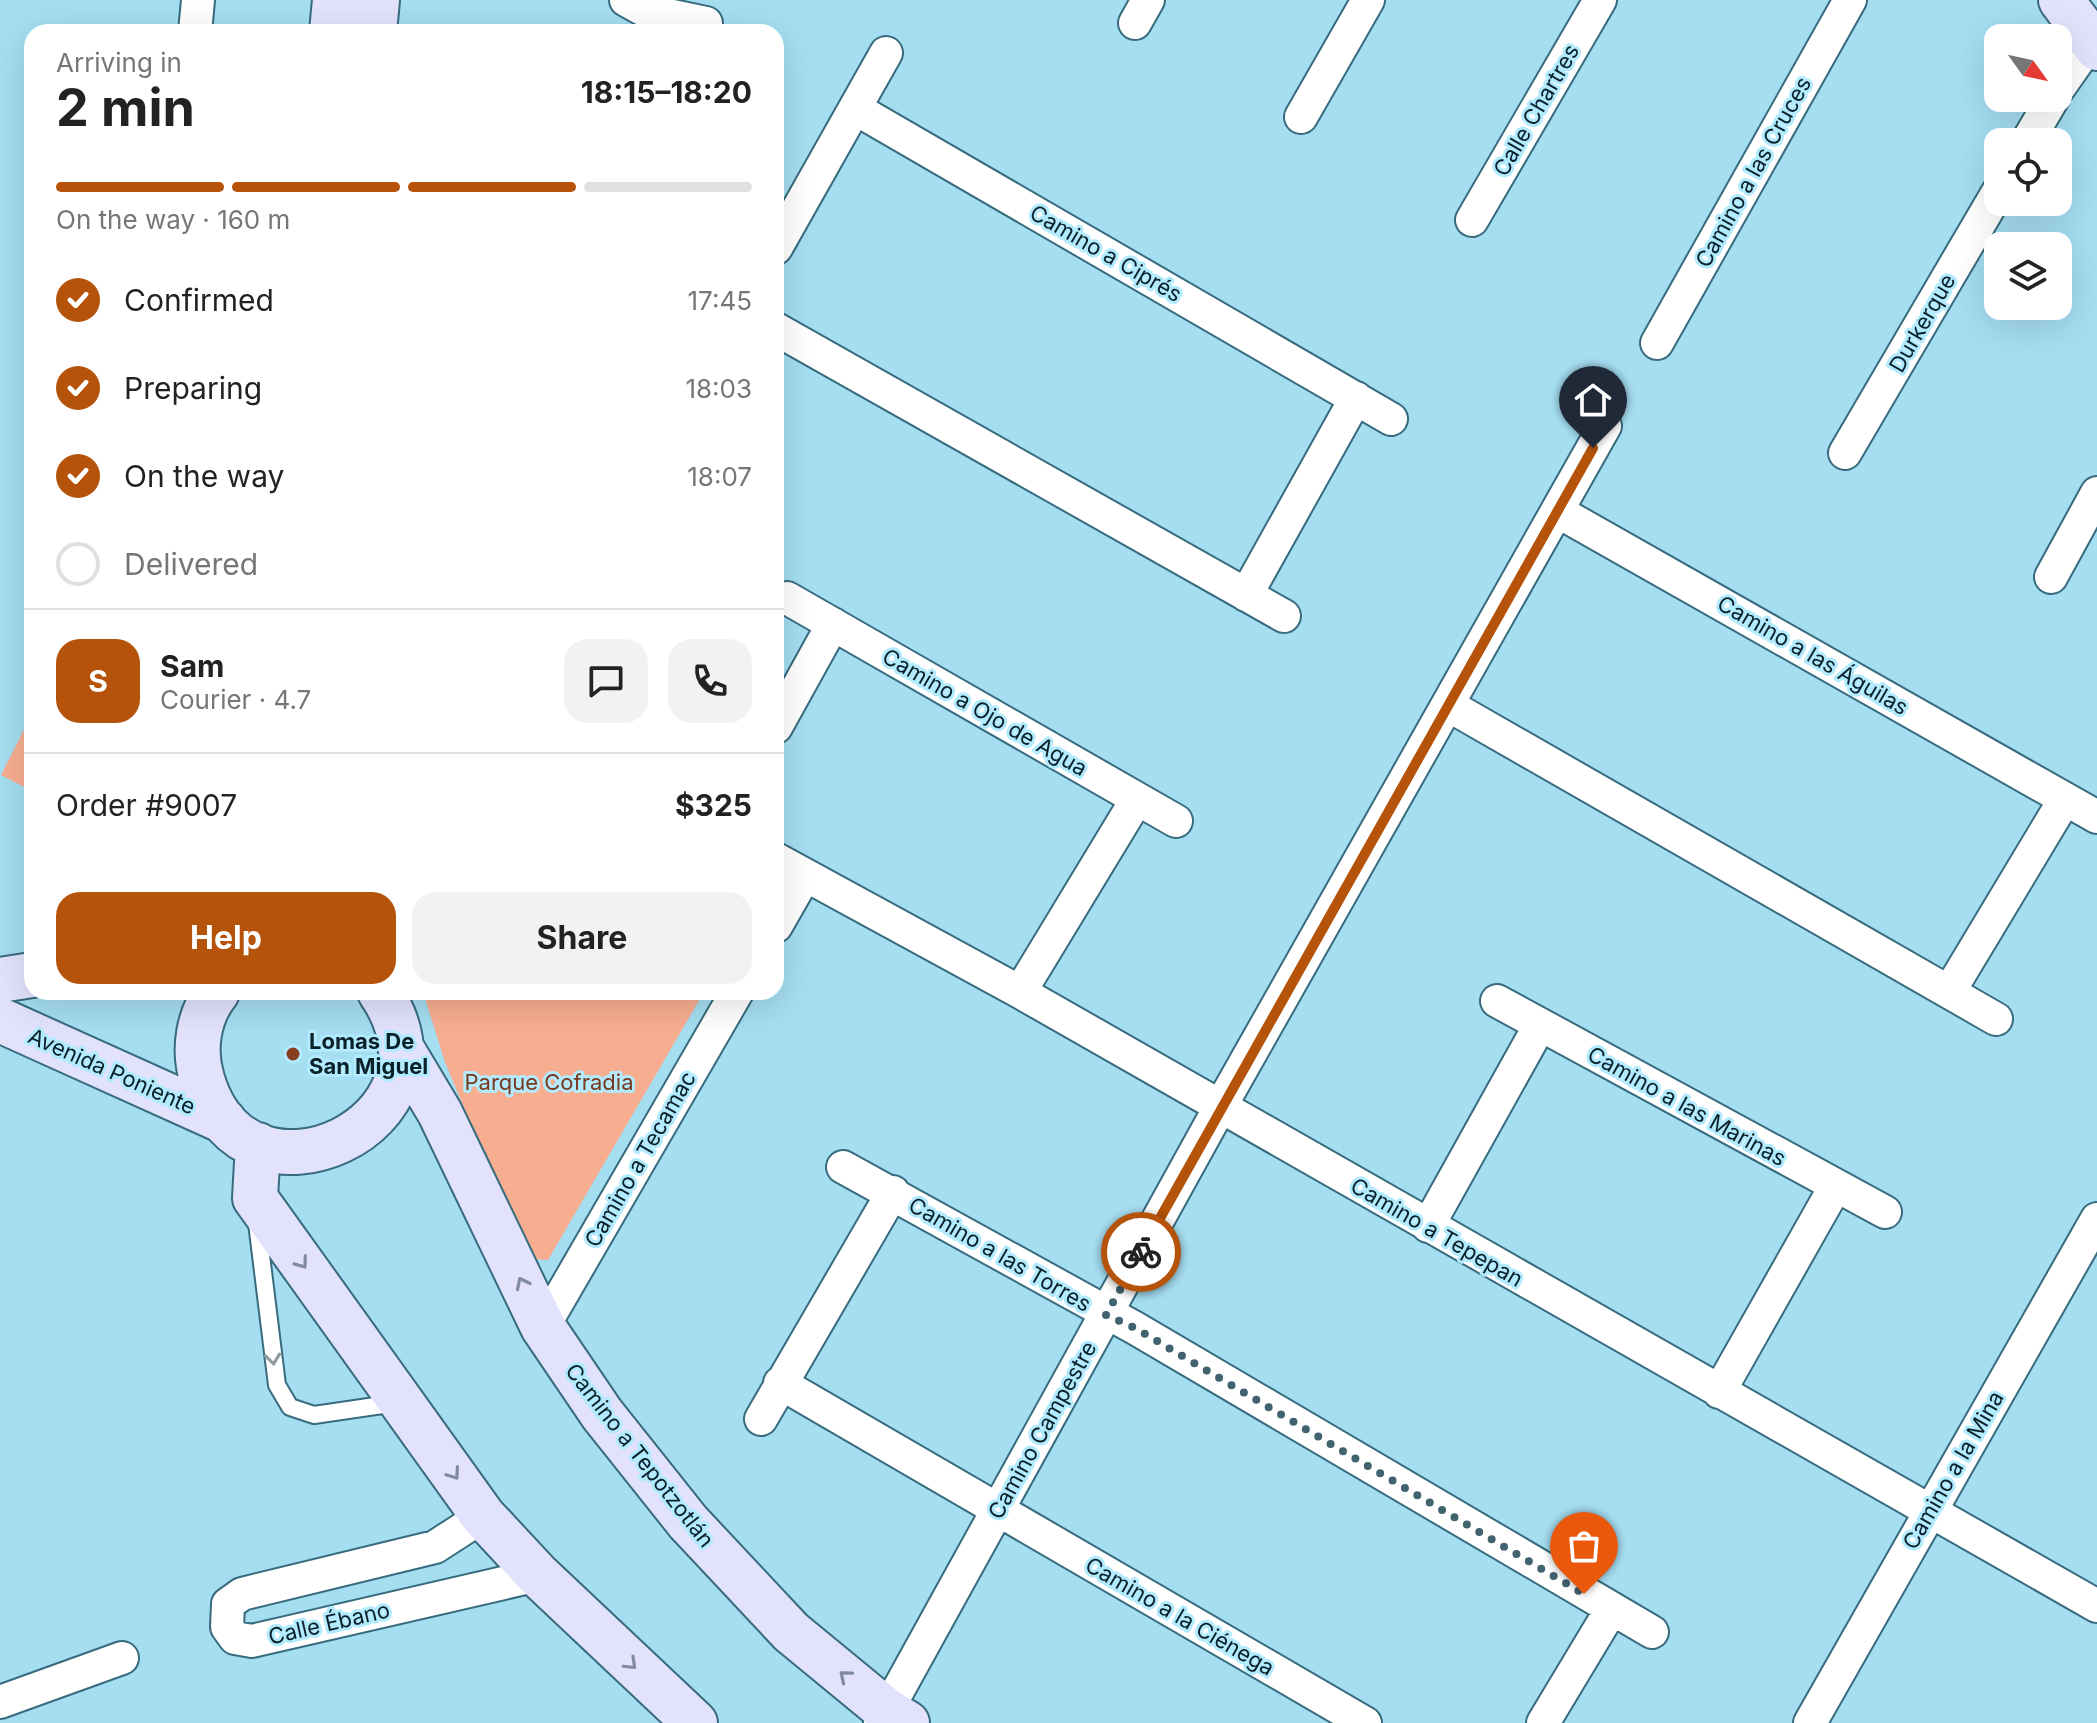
<!DOCTYPE html>
<meta charset="utf-8">
<style>
:root{--surface:#fff;--page:#f2f2f2;--text:#222;--muted:#767676;--line:#e0e0e0;--accent:#b45309}
body{margin:0;font-family:Inter,sans-serif;background:var(--page);color:var(--text);height:100vh;display:flex;flex-direction:column;font-size:30px;white-space:nowrap}
*{box-sizing:border-box;margin:0}
p{font-size:26px;color:var(--muted)}
.icon{flex:none;width:44px;height:44px;fill:none;stroke:currentColor;stroke-width:2;stroke-linecap:round;stroke-linejoin:round}
.map{position:relative;flex:1;overflow:hidden}
.side{position:absolute;left:24px;top:24px;width:760px;height:976px;display:flex;flex-direction:column;background:var(--surface);border-radius:24px;box-shadow:0 8px 32px #0002}
.side>*{flex:none}
.needle{width:52px;rotate:123deg}
.fabs{position:absolute;left:1984px;top:24px;display:grid;gap:16px}
.fabs a{display:grid;place-items:center;width:88px;height:88px;border-radius:16px;background:var(--surface);box-shadow:0 8px 32px #0002;font-size:40px}
.pin{position:absolute;display:grid;place-items:center;width:68px;height:68px;color:#fff;margin:-82px -34px;border-radius:50% 50% 50% 0;rotate:-45deg;box-shadow:0 0 8px #0007}
.pin .icon{rotate:45deg}
.courier{position:absolute;display:grid;place-items:center;width:80px;height:80px;margin:-40px;border:6px solid #b45309;border-radius:50%;background:#fff;color:#222;box-shadow:0 2px 10px #0007}
.summary em{font-style:normal;font-weight:700}
.summary div{display:flex;flex-direction:column-reverse}
.summary{display:flex;align-items:center;justify-content:space-between;height:136px;padding:0 32px}
h1{font-size:52px;font-weight:700;line-height:60px}
.bar{display:grid;grid-template-columns:repeat(4,1fr);gap:12px 8px;align-content:center;height:96px;padding:0 32px}
.bar i{height:10px;border-radius:6px;background:var(--line)}
.bar .on{background:var(--accent)}
.bar p{grid-column:span 4}
.line{display:flex;align-items:center;gap:20px;padding:0 32px;border-top:2px solid var(--line)}
.line div{flex:1}
.round{display:grid;place-items:center;flex:none;width:84px;height:84px;border-radius:24px;background:var(--page)}
ol{padding:0 32px;list-style:none}
li{display:flex;align-items:center;gap:24px;height:88px}
li p{margin-inline-start:auto}
li .icon{padding:8px;border-radius:50%;background:var(--accent);color:#fff;stroke-width:4}
li:last-child{color:var(--muted)}
li i{width:44px;height:44px;border:4px solid var(--line);border-radius:50%}
.primary-button{display:flex;gap:16px;margin-top:auto;padding:16px 32px}
.primary-button a{flex:1;height:92px;border-radius:24px;background:var(--accent);color:#fff;font-size:32px;font-weight:700;line-height:92px;text-align:center}
.primary-button a+a{background:var(--page);color:var(--text)}
.map>svg:first-child{display:block}
.green{fill:#f7ad90}
.lines{fill:none;stroke-linecap:round;stroke-linejoin:round}
.lane-casing{stroke:#376b7d;stroke-width:20}
.street-casing{stroke:#376b7d;stroke-width:36}
.secondary-casing{stroke:#376b7d;stroke-width:48}
.lane{stroke:#fff;stroke-width:16}
.street{stroke:#fff;stroke-width:32}
.secondary{stroke:#e2e2fd;stroke-width:44}
.oneway{stroke:#818b9e}
.oneway2{stroke:#919b9f}
.done{stroke:#41636f;stroke-width:8;stroke-dasharray:0 14.4}
.route{stroke:#b45309;stroke-width:10}
.poi-dot{fill:#873f20;stroke:#b2eafe;stroke-width:3}
.labels{text-anchor:middle;stroke-width:6;stroke-linejoin:round;paint-order:stroke}
.street-label{font-size:22px;fill:#0b2129;stroke:#b2eafe}
.poi-label{font-size:22px;font-weight:bold;fill:#0b2129;stroke:#b2eafe;text-anchor:start}
.park-label{font-size:22px;fill:#79391e;stroke:#b2eafe}
</style>
<div class="map">
<svg width="2097" height="1723" viewBox="0 0 2097 1723">
<rect width="100%" height="100%" fill="#a5ddf1"/>
<!-- green -->
<path class="green" d="M32,714V791L1,775Z
M423,992H704L548,1260L534,1259L517,1236L445,1062Z"/>
<g class="lines">
<defs>
<path id="lane" d="M257,1223L277,1385L290,1407L314,1415L396,1403"/>
<path id="street" d="M626,0L644,10L706,23
M1135,23L1148,0
M195,32L198,0
M2058,89L2091,42
M856,109L1391,419
M1301,117L1368,0
M2027,142L2053,98
M1472,220L1600,0
M776,248L886,53
M776,329L1284,616
M1657,343L1850,0
M1845,453L1998,192
M1559,512L2097,817
M2051,577L2097,493
M1246,595L1356,398
M787,598L1176,821
M1448,705L1996,1019
M776,727L833,624
M776,859L1020,992L2097,1606
M776,926L804,877
M1020,992L1137,799
M1949,992L2065,799
M1497,1001L1885,1212
M843,1167L1135,1328L1652,1632
M1428,1226L1540,1025
M543,1327L737,992
M780,1383L1365,1723
M1719,1392L1835,1187
M761,1419L893,1192
M483,1516L435,1547L242,1594L228,1604L227,1627L235,1638L252,1641L538,1575
M0,1702L122,1658
M880,1723L1219,1109L1605,426
M1543,1723L1611,1610
M1810,1723L2097,1219"/>
<path id="secondary" d="M2061,0L2097,48
M332,32L335,0
M374,32L377,0
M0,980L32,975
M217,992C198,1016 193,1050 202,1079C245,1229 470,1122 380,992
M0,1020L224,1121
M400,1046L440,1113L543,1327L602,1414L688,1522L791,1632L887,1711L907,1723
M258,1145L255,1198L483,1516L538,1575L695,1723"/>
</defs>
<!-- lane casing -->
<use href="#lane" class="lane-casing"/>
<!-- street casing -->
<use href="#street" class="street-casing"/>
<!-- secondary casing -->
<use href="#secondary" class="secondary-casing"/>
<!-- lane -->
<use href="#lane" class="lane"/>
<!-- street -->
<use href="#street" class="street"/>
<!-- secondary -->
<use href="#secondary" class="secondary"/>
</g>
<!-- one-way arrows -->
<defs><path id="oneway-chevron" d="M-2-3.5L2.5 0L-2 3.5" fill="none" stroke-width="1.6" stroke-linecap="round" stroke-linejoin="round" transform="scale(2)"/></defs>
<g class="oneway">
<use href="#oneway-chevron" transform="translate(302 1263) rotate(54)"/>
<use href="#oneway-chevron" transform="translate(522 1283) rotate(-116)"/>
<use href="#oneway-chevron" transform="translate(454 1474) rotate(55)"/>
<use href="#oneway-chevron" transform="translate(631 1664) rotate(44)"/>
<use href="#oneway-chevron" transform="translate(845 1676) rotate(-140)"/>
</g>
<use class="oneway2" href="#oneway-chevron" transform="translate(273 1359) rotate(83)"/>
<g class="lines">
<!-- done -->
<path class="done" d="M1141,1252L1106,1315L1135,1328L1584,1594"/>
<!-- route -->
<path class="route" d="M1141,1252L1593,448"/>
</g>
<!-- markers -->
<circle class="poi-dot" cx="293" cy="1054" r="8"/>
<g class="labels">
<!-- street labels -->
<g class="street-label">
<text transform="translate(1536 110) rotate(-60)" y="8">Calle Chartres</text>
<text transform="translate(1753 172) rotate(-61)" y="8">Camino a las Cruces</text>
<text transform="translate(1106 253) rotate(30)" y="8">Camino a Ciprés</text>
<text transform="translate(1922 323) rotate(-60)" y="8">Durkerque</text>
<text transform="translate(1813 655) rotate(30)" y="8">Camino a las Águilas</text>
<text transform="translate(985 712) rotate(30)" y="8">Camino a Ojo de Agua</text>
<text transform="translate(112 1071) rotate(24)" y="8">Avenida Poniente</text>
<text transform="translate(1687 1106) rotate(29)" y="8">Camino a las Marinas</text>
<text transform="translate(640 1159) rotate(-60)" y="8">Camino a Tecamac</text>
<text transform="translate(1437 1232) rotate(30)" y="8">Camino a Tepepan</text>
<text transform="translate(1000 1254) rotate(30)" y="8">Camino a las Torres</text>
<text transform="translate(1042 1430) rotate(-61)" y="8">Camino Campestre</text>
<text transform="translate(640 1455) rotate(52)" y="8">Camino a Tepotzotlán</text>
<text transform="translate(1953 1470) rotate(-60)" y="8">Camino a la Mina</text>
<text transform="translate(1180 1616) rotate(30)" y="8">Camino a la Ciénega</text>
<text transform="translate(329 1623) rotate(-13)" y="8">Calle Ébano</text>
</g>
<!-- poi labels -->
<g class="poi-label">
<text x="309" y="1049">Lomas De<tspan x="309" dy="25">San Miguel</tspan></text>
</g>
<!-- park labels -->
<g class="park-label">
<text x="549" y="1090">Parque Cofradia</text>
</g>
</g>
</svg>
<div class="fabs">
<a><svg class="needle" viewBox="-14 -14 28 28"><path d="M0-13l5 13h-10z" fill="#e53935"/><path d="M0 13l5-13h-10z" fill="#767676"/></svg></a>
<a><svg class="icon" aria-label="locate" viewBox="0 0 24 24"><circle cx="12" cy="12" r="6"/><path d="M12 2v4M12 18v4M2 12h4M18 12h4"/></svg></a>
<a><svg class="icon" aria-label="layers" viewBox="0 0 24 24"><path d="M12 4l9 5-9 5-9-5zM3 14l9 5 9-5"/></svg></a>
</div>
<div class="pin" style="left:1584px;top:1594px;background:#ea580c"><svg class="icon" aria-label="bag" viewBox="0 0 24 24"><path d="M5 8h14l-1 12H6zM9 8a3 3 0 0 1 6 0"/></svg></div>
<div class="pin" style="left:1593px;top:448px;background:#1f2937"><svg class="icon" aria-label="home" viewBox="0 0 24 24"><path d="M3 11l9-7 9 7M6 9v11h12V9"/></svg></div>
<div class="courier" style="left:1141px;top:1252px"><svg class="icon" aria-label="bike" viewBox="0 0 24 24"><circle cx="6" cy="16" r="4"/><circle cx="18" cy="16" r="4"/><path d="M6 16l4-8h5l3 8M10 8l3 8H6M13 5h3"/></svg></div>
<section class="side">
<div class="summary"><div><h1>2 min</h1><p>Arriving in</p></div><em>18:15–18:20</em></div>
<div class="bar"><i class="on"></i><i class="on"></i><i class="on"></i><i></i><p>On the way · 160 m</p></div>
<ol>
<li><svg class="icon" aria-label="check" viewBox="0 0 24 24"><path d="M5 12l5 5 9-10"/></svg>Confirmed<p>17:45</p></li>
<li><svg class="icon" aria-label="check" viewBox="0 0 24 24"><path d="M5 12l5 5 9-10"/></svg>Preparing<p>18:03</p></li>
<li><svg class="icon" aria-label="check" viewBox="0 0 24 24"><path d="M5 12l5 5 9-10"/></svg>On the way<p>18:07</p></li>
<li><i></i>Delivered</li>
</ol>
<div class="line" style="height:144px"><b class="round" style="background:var(--accent);color:#fff">S</b><div><b>Sam</b><p>Courier · 4.7</p></div><a class="round"><svg class="icon" aria-label="chat" viewBox="0 0 24 24"><path d="M4 5h16v11H9l-5 4z"/></svg></a><a class="round"><svg class="icon" aria-label="phone" viewBox="0 0 24 24"><path d="M5 4h4l2 5-3 2q2 4 5 5l2-3 5 2v4C11 20 4 13 5 4z"/></svg></a></div>
<div class="line" style="height:104px"><div>Order #9007</div><b>$325</b></div>
<div class="primary-button"><a>Help</a><a>Share</a></div>
</section>
</div>
